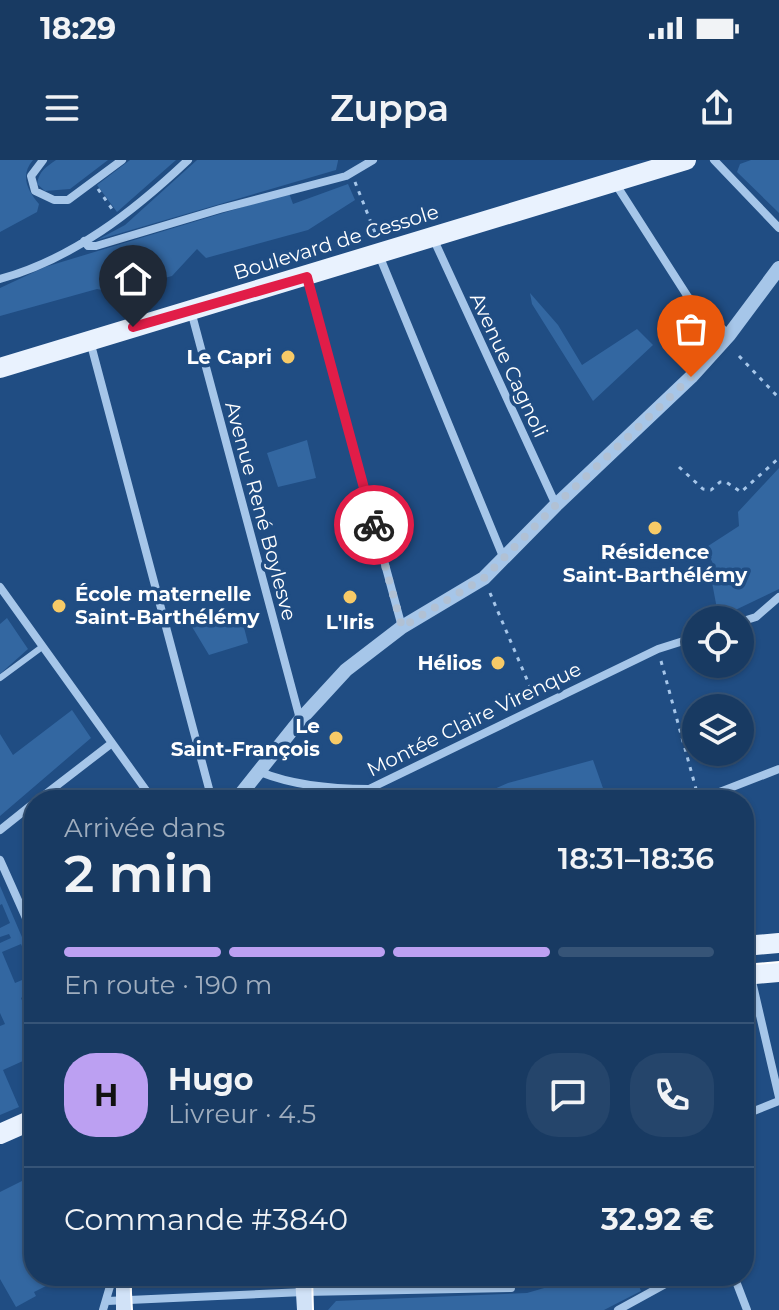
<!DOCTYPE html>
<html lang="fr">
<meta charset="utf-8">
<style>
:root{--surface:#183a62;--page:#25456b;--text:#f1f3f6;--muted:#9fadbe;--line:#365477;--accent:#bca0f2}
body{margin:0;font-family:Montserrat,sans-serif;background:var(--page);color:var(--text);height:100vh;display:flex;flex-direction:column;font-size:30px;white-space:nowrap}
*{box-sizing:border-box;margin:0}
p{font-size:26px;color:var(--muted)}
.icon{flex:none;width:44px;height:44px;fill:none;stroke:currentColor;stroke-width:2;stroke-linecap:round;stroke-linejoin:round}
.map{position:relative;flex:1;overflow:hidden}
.side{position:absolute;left:24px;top:630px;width:730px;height:496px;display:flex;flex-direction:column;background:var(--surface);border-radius:32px;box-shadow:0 2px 6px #0004,0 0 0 2px var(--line)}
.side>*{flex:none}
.fabs{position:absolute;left:682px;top:446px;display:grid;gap:16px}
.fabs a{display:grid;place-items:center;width:72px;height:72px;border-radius:50%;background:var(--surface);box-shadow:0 2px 6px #0004,0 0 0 2px var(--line);font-size:40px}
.pin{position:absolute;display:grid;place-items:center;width:68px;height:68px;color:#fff;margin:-82px -34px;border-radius:50% 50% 50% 0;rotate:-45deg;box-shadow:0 0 8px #0007}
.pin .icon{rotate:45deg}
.courier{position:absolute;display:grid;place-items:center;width:80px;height:80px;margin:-40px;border:6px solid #e11d48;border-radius:50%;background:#fff;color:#222;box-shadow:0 2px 10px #0007}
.head em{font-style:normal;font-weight:600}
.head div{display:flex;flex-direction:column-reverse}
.head{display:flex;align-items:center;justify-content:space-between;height:136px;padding:0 40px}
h1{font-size:52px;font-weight:600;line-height:60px}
.bar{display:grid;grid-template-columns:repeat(4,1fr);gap:12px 8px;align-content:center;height:96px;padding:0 40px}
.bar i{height:10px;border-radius:6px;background:var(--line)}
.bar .active{background:var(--accent)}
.bar p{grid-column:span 4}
.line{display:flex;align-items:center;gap:20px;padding:0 40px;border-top:2px solid var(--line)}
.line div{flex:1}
.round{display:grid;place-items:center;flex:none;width:84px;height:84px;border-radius:32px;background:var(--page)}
.status{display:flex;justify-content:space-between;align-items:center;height:56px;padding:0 40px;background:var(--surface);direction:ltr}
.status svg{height:22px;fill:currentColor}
header{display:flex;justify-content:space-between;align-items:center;height:104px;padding:0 40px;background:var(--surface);font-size:36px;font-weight:600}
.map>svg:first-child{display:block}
.green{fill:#3367a1;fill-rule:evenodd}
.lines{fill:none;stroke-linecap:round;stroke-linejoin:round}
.path{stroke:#a6c6e9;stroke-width:3;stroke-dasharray:4 6;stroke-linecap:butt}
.service{stroke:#a6c6e9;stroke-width:6}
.minor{stroke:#a6c6e9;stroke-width:8}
.tertiary{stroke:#a6c6e9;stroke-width:14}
.secondary{stroke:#d1e2f7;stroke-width:16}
.primary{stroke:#e9f2fe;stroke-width:20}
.tram{stroke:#fff;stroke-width:2}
.done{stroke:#b1c1d4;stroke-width:8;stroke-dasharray:0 14.4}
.route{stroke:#e11d48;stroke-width:10}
.poi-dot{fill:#f7ca67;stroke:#204d83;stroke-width:3}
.labels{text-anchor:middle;stroke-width:7;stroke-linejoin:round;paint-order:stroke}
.street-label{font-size:20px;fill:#fff;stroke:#204d83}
.poi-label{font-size:20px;font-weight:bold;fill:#fff;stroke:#204d83;text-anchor:end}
</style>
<div class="status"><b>18:29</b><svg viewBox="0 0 49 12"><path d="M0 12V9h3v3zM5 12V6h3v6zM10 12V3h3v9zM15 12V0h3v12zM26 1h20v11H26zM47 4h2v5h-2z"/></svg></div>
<header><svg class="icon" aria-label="menu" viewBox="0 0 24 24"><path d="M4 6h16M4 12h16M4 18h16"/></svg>Zuppa<svg class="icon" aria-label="share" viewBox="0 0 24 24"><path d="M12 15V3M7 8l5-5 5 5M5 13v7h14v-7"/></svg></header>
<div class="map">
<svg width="779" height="1150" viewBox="0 0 779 1150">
<rect width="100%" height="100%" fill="#204d83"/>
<!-- green -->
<path class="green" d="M0,0H33C20,15 27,30 39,44L37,52L0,72Z
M56,0H108L70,29L45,31L37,24C39,11 46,7 56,0Z
M130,0H176L117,52L97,25Z
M197,0H338V1L336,10L97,80L125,65Z
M751,0H779V53L737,12L740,4Z
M348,24L355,40L308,70L206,98L197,89L172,116L112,132L97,129L0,156V128L45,107L289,33L293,44Z
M530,133L558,165L582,205L637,169L653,185L593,241L532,144Z
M307,280L316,318L278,327L267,293Z
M779,308V429L727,454L723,448L717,449L711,417L718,413L705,388L739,366L738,352Z
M240,452L248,483L209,495L191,465Z
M7,458L28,489L0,514V464Z
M72,550L91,578L0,656V574L13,595Z
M593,600L604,631L588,633L572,640H469L508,623Z
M0,726L34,805V829L21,838L28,854L34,851V896L3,910L19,947L0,955V866L5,864L0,853V783L11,778L9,774L0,777V768L10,763L2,744L0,745ZM21,784L34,815L15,823L2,792Z
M34,1015V1116H56L54,1122L34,1132L36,1136L16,1147L0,1119V1032Z
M567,1116H635L641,1131L604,1150H328L336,1141L527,1133L568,1121Z"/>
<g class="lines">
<!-- path -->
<path class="path" d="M355,22L376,75
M98,29L112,49
M739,196L779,238
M679,307L703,329L711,330L720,322H726L741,332L779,298
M490,433L534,536
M661,501L696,629"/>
<!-- service -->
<path class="service" d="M0,518L42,487
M48,632L53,640"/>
<!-- minor -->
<path class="minor" d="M43,0L31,16L35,31L54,40H68L122,0
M714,0L779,68
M615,23L688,137L729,175
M433,78L556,345
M84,81L88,86H96L220,49L346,16L373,0
M379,95L504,399
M307,117L402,467
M0,119C73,99 134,51 188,0
M191,151L300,559
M90,181L212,640
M0,427L153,640
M740,462L756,457L779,437
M260,612C295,626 332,629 369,629L658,489L696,477
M38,640L112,583
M699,640L779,609
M0,670L34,643
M0,700L34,776
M751,817L779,937
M744,955L779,941
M734,1116L747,1150
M107,1141L304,1132L511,1128L508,1116
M103,1150L113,1116
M618,1150L680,1116"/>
<!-- tertiary -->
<path class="tertiary" d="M236,640L300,560L346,510L402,467L484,418L556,345L691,217L729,175L779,108"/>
<!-- secondary -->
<path class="secondary" d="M124,1116V1150
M303,1116L305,1150"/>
<!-- primary -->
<path class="primary" d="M0,208L686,0
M744,786L779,783
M744,815L779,812
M0,974L34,959"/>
<!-- tram -->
<path class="tram" d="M744,805L779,802
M130,1116L132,1150
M312,1116L313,1150"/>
</g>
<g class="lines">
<!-- done -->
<path class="done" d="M374,365L402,467L484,418L556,345L691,217"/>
<!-- route -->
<path class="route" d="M133,167L307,117L374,365"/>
</g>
<!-- markers -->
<g class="poi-dot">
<circle cx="288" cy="197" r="8"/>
<circle cx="655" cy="368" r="8"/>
<circle cx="350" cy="437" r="8"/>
<circle cx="59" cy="446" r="8"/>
<circle cx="498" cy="503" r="8"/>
<circle cx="336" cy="578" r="8"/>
</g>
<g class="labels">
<!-- street labels -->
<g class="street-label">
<text transform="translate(336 82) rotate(-17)" y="7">Boulevard de Cessole</text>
<text transform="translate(509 205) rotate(65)" y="7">Avenue Cagnoli</text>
<text transform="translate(261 351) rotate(75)" y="7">Avenue René Boylesve</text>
<text transform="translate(474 559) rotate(-26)" y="7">Montée Claire Virenque</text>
</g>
<!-- poi labels -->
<g class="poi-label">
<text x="272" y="204">Le Capri</text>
<text x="655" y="399" text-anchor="middle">Résidence<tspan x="655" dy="23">Saint-Barthélémy</tspan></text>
<text x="75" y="441" text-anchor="start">École maternelle<tspan x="75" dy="23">Saint-Barthélémy</tspan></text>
<text x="350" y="469" text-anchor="middle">L'Iris</text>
<text x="482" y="510">Hélios</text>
<text x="320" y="573">Le<tspan x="320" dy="23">Saint-François</tspan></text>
</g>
</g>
</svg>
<div class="fabs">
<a><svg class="icon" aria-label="locate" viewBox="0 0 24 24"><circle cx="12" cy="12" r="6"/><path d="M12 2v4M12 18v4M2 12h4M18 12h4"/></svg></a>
<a><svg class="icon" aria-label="layers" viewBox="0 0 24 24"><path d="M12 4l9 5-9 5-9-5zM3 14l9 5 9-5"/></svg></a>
</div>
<div class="pin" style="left:691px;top:217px;background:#ea580c"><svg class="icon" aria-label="bag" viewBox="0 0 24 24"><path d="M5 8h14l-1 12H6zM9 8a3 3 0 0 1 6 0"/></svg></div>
<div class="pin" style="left:133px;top:167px;background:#1f2937"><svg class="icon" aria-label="home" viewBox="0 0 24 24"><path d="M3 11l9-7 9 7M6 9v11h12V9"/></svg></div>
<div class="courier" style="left:374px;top:365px"><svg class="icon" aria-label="bike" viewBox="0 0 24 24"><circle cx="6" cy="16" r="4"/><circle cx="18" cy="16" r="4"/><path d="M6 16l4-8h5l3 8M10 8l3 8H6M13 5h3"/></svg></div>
<section class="side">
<div class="head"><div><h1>2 min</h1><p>Arrivée dans</p></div><em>18:31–18:36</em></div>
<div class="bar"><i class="active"></i><i class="active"></i><i class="active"></i><i></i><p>En route · 190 m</p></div>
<div class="line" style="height:144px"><b class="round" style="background:var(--accent);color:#111">H</b><div><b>Hugo</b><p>Livreur · 4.5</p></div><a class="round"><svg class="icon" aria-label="chat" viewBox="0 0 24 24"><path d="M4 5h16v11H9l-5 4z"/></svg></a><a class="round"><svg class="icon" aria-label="phone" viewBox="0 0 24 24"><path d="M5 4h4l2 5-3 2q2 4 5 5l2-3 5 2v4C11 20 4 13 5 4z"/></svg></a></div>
<div class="line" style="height:104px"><div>Commande #3840</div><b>32.92 €</b></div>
</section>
</div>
